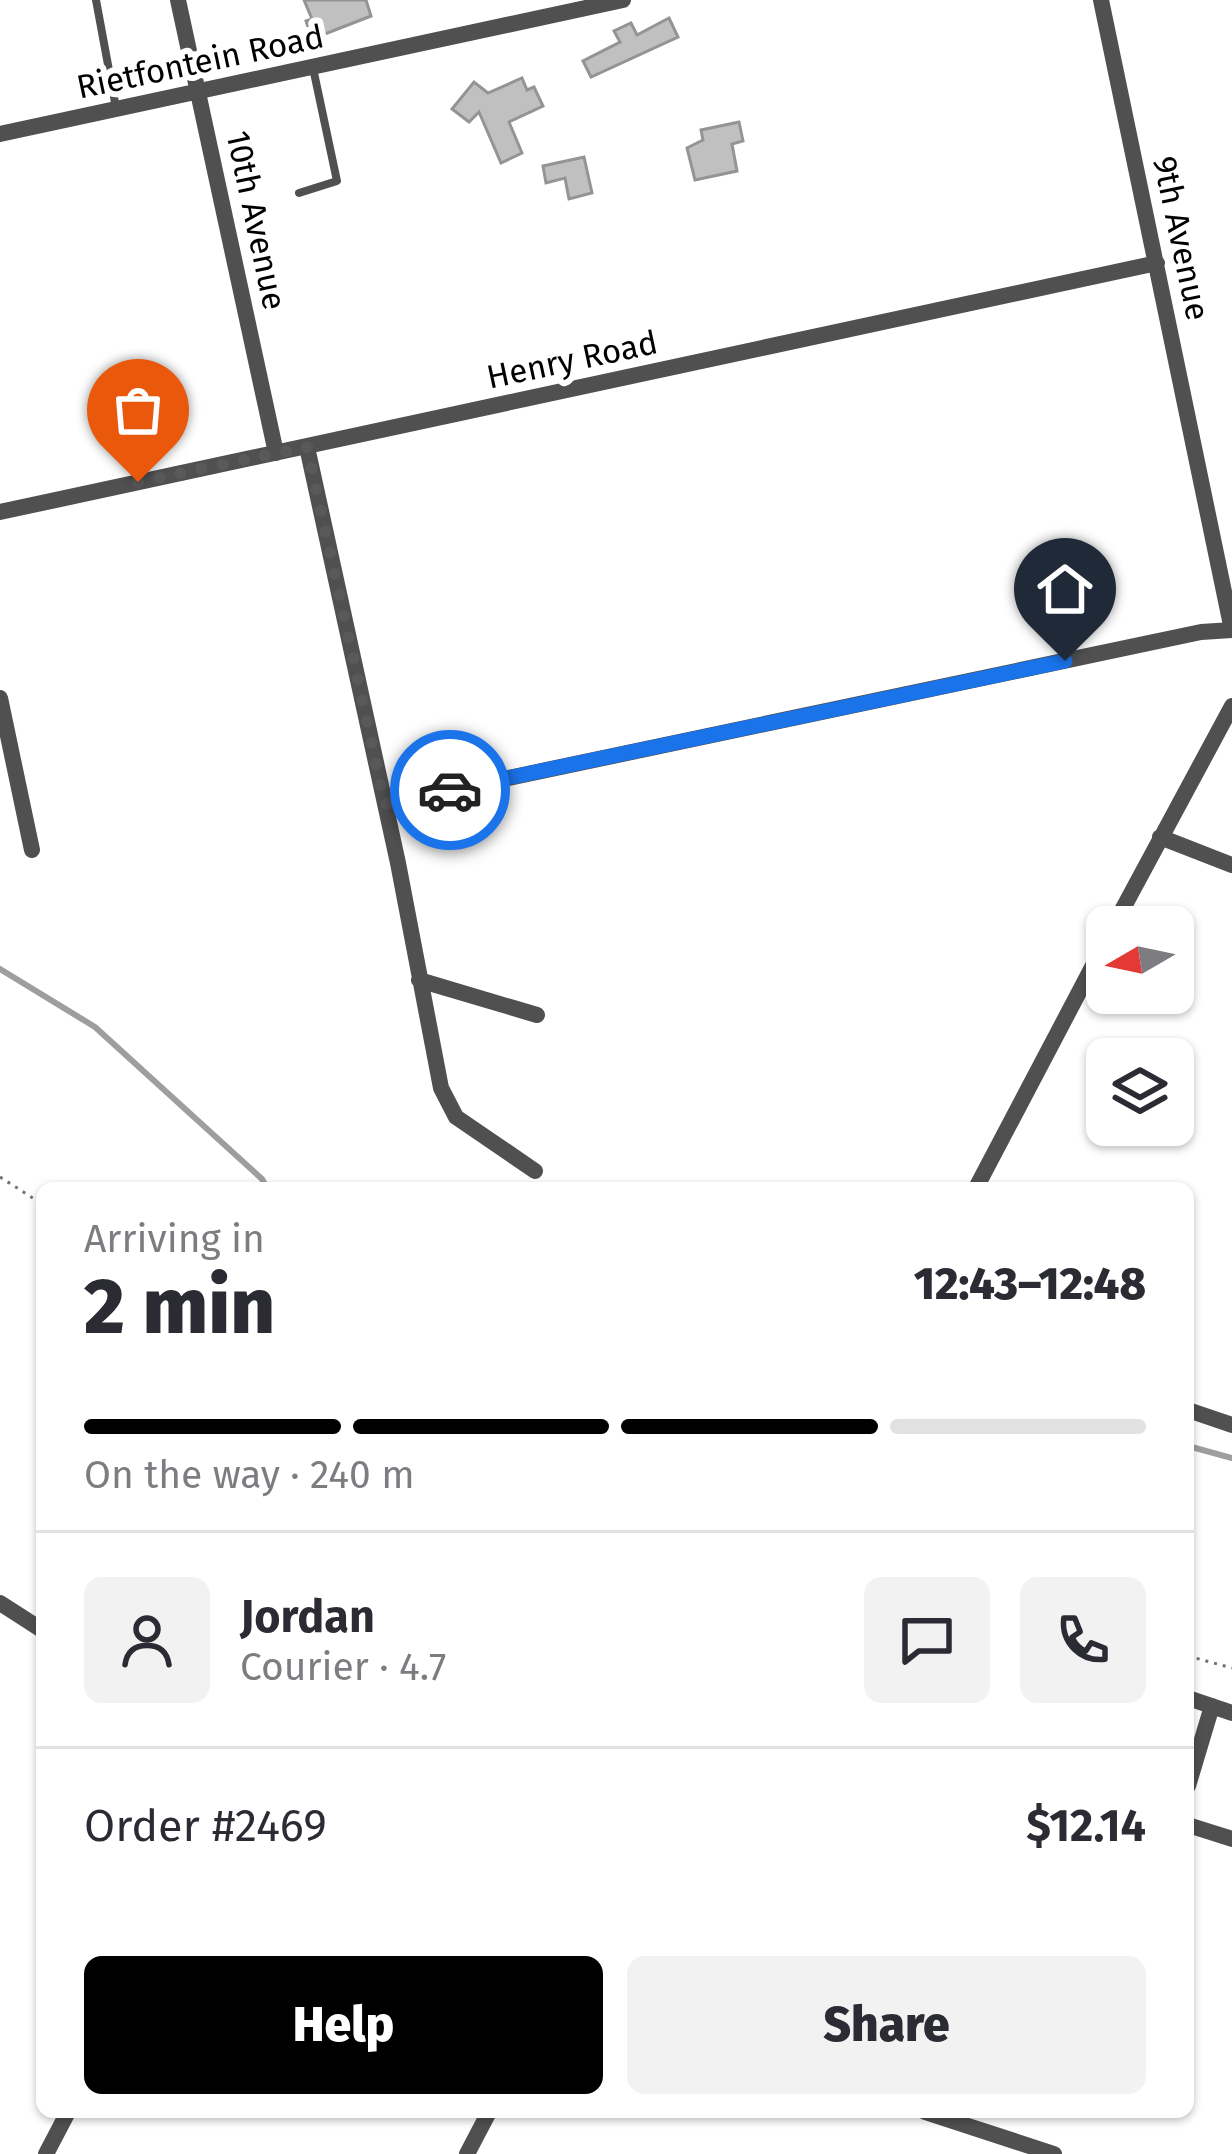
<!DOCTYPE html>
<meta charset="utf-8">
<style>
:root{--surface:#fff;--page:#f2f2f3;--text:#2b2b33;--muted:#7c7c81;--line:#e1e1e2;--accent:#000}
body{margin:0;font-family:"Fira Sans",sans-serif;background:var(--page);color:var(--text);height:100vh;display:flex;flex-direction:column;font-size:45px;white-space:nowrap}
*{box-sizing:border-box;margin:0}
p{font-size:39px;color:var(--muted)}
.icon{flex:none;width:66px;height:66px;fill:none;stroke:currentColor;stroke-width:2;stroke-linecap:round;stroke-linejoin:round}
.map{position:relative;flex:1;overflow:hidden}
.details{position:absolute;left:36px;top:1182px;width:1158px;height:936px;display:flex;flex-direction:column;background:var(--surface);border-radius:18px;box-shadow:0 3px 9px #0004}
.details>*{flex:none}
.needle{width:78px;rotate:261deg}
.buttons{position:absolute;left:1086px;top:906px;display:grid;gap:24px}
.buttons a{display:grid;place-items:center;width:108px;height:108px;border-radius:18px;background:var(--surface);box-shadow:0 3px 9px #0004;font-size:60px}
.pin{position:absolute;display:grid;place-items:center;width:102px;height:102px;color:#fff;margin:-123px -51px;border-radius:50% 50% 50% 0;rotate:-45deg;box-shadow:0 0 12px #0007}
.pin .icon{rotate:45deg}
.courier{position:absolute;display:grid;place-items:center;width:120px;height:120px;margin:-60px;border:9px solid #1a73e8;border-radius:50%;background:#fff;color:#222;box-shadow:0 3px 15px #0007}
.overview em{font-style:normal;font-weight:800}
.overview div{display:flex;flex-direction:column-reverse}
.overview{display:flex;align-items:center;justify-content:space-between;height:204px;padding:0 48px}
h1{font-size:78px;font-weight:800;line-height:90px}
.bar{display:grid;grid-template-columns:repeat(4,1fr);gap:18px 12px;align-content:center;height:144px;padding:0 48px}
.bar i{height:15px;border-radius:9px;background:var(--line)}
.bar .active{background:var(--accent)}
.bar p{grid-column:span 4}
.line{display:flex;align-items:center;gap:30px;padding:0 48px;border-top:3px solid var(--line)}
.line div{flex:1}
.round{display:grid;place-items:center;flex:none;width:126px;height:126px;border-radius:18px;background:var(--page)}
.action{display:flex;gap:24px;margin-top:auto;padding:24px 48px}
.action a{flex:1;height:138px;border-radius:18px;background:var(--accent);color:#fff;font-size:48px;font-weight:800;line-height:138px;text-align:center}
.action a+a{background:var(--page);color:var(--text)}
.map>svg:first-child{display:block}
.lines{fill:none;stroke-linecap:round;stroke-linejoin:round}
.stream{stroke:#9e9e9e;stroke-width:6}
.building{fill:#c0c0c0;stroke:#949494;stroke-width:3}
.path{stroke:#727272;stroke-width:3;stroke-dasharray:3 6;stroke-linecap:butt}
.lane{stroke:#505050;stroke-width:8}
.street{stroke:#505050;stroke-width:16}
.done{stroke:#595959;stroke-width:12;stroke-dasharray:0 21.6}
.route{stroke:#1a73e8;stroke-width:15}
.labels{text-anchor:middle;stroke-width:12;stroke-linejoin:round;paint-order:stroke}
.street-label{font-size:33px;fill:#000;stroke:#fff}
</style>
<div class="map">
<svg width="1232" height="2154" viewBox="0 0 1232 2154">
<rect width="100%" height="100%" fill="#fff"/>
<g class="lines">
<!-- stream -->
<path class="stream" d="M0,969L95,1027L262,1179L267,1188
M1188,1446L1232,1458"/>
</g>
<!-- building -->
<path class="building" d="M304,0H366L371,16L312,39L306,21L312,19Z
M669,18L678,37L591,77L583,61L620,42L614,31L631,23L637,35Z
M522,78L527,90L534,87L543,106L509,122L522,153L501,163L479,112L469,122L452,109L474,82L488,93Z
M739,122L743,141L732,144L737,171L695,180L687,148L703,140L701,130Z
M584,157L592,193L569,199L565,178L546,183L543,166Z"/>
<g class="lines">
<!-- path -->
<path class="path" d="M0,1177L42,1204
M1188,1656L1232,1668"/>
<!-- lane -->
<path class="lane" d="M96,0L116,108
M299,193L337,181L313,68"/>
<!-- street -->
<path class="street" d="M178,0L276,453
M1101,0L1232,630
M0,134L623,0
M307,447L398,863L441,1088L456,1117L535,1171
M0,512L1157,263
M0,698L32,850
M385,804L1201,632L1232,630
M1160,837L1232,865
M1113,927L1232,706
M419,980L537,1015
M976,1188L1107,939
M1188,1410L1232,1425
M0,1603L42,1630
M1188,1698L1232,1713
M1188,1786L1212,1706
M1188,1825L1232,1839
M925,2112L1054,2154
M46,2154L68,2112
M467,2154L489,2112"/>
</g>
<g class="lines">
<!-- done -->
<path class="done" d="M138,482L307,447L385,804L450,790"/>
<!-- route -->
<path class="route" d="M450,790L1065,661"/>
</g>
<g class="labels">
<!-- street labels -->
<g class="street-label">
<text transform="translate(200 61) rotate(-12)" y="12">Rietfontein Road</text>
<text transform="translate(257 220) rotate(78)" y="12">10th Avenue</text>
<text transform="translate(1182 238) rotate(78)" y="12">9th Avenue</text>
<text transform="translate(572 359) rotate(-12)" y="12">Henry Road</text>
</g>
</g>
</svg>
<div class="buttons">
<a><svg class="needle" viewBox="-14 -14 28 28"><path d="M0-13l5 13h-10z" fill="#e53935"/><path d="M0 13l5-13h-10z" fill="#7c7c81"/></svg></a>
<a><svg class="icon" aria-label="layers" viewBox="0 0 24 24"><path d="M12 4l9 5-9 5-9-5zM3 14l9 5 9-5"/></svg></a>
</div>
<div class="pin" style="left:138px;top:482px;background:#ea580c"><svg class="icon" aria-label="bag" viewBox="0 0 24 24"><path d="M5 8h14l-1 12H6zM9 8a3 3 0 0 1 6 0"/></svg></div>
<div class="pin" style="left:1065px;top:661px;background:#1f2937"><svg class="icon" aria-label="home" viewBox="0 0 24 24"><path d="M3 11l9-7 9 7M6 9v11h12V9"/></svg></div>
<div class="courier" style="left:450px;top:790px"><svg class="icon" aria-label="car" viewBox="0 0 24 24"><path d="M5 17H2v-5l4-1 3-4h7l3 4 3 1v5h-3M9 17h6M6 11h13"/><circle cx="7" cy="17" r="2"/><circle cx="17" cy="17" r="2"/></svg></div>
<section class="details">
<div class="overview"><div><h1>2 min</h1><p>Arriving in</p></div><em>12:43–12:48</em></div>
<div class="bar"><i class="active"></i><i class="active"></i><i class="active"></i><i></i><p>On the way · 240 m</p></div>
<div class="line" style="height:216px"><a class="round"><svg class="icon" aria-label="person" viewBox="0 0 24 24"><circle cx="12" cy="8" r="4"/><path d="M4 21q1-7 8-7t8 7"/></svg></a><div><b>Jordan</b><p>Courier · 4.7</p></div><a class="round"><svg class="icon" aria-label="chat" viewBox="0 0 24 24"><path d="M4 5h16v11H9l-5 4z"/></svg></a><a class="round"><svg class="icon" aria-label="phone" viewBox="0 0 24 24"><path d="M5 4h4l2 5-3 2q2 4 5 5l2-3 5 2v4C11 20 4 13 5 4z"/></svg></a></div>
<div class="line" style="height:156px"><div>Order #2469</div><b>$12.14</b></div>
<div class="action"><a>Help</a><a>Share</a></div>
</section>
</div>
